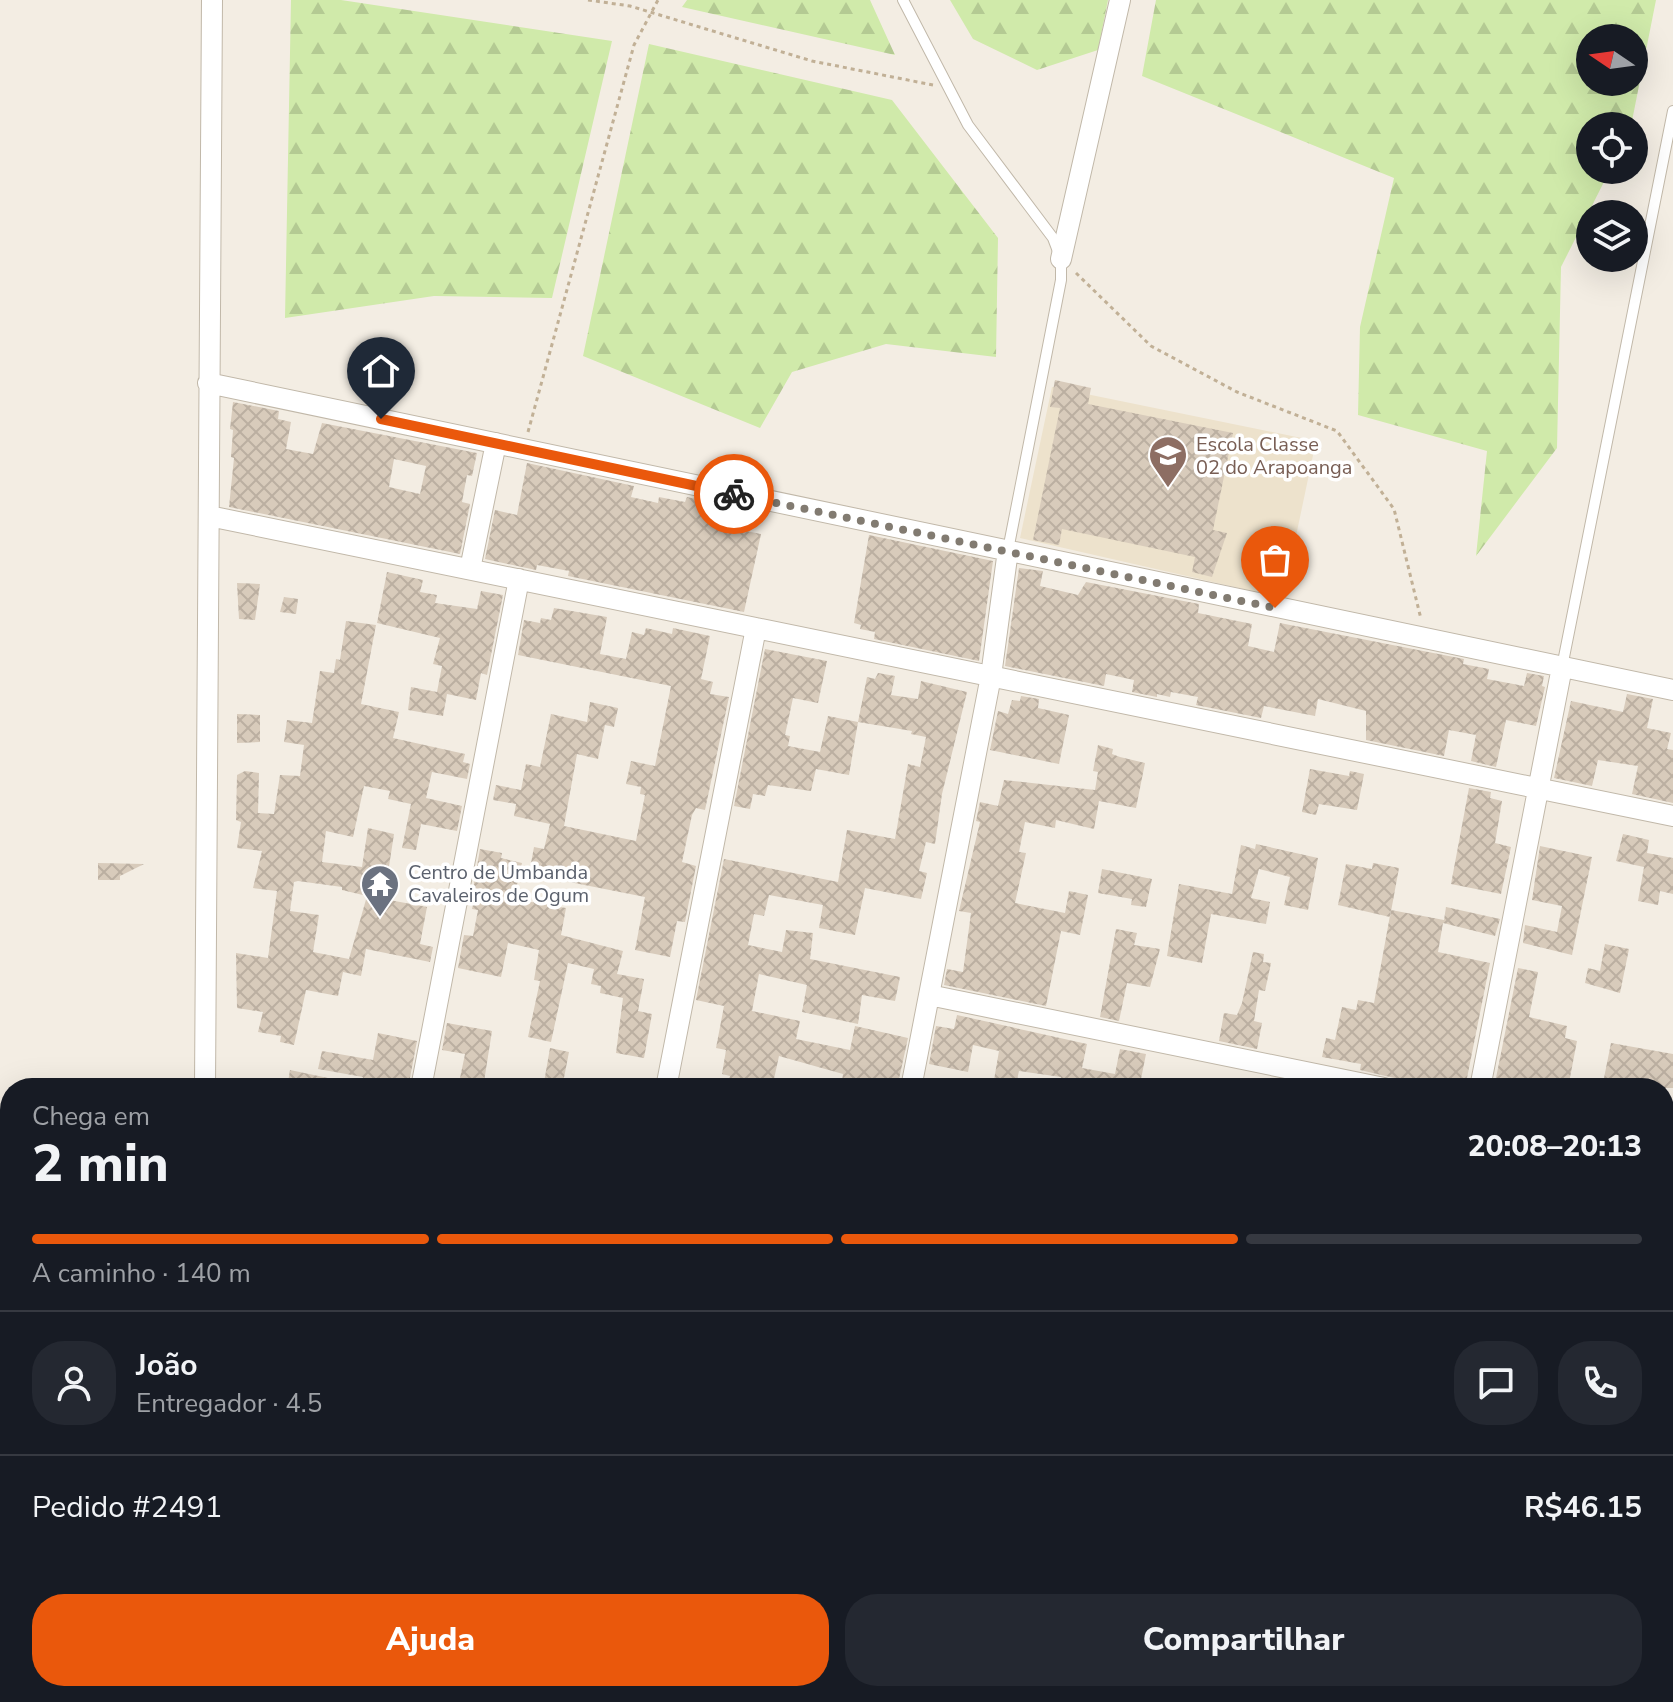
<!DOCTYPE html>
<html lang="pt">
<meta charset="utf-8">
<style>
:root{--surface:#171b24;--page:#242831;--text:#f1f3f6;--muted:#9ea1a6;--line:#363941;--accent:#ea580c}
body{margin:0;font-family:"Nunito Sans",sans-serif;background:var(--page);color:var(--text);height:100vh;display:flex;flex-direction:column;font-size:30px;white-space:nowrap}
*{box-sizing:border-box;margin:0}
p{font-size:26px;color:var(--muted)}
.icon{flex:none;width:44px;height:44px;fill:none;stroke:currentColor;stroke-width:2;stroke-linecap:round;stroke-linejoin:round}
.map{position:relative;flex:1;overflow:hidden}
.drawer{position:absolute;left:0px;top:1078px;width:1674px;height:624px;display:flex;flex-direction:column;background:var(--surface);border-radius:32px 32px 0 0;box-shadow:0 8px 32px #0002}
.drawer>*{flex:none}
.needle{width:52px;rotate:283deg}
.tools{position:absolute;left:1576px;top:24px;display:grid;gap:16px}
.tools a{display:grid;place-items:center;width:72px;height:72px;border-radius:50%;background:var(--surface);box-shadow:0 8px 32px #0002;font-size:40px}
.pin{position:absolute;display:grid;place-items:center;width:68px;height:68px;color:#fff;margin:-82px -34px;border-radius:50% 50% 50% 0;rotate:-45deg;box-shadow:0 0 8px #0007}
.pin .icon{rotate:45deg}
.courier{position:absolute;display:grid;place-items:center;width:80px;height:80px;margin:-40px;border:6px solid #ea580c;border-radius:50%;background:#fff;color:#222;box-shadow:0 2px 10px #0007}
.headline em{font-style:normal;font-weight:800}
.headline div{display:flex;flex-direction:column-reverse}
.headline{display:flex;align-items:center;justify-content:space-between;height:136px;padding:0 32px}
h1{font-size:52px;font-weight:800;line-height:60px}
.bar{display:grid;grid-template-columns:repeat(4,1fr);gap:12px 8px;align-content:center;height:96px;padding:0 32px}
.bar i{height:10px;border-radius:6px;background:var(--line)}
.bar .current{background:var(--accent)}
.bar p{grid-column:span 4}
.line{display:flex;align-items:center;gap:20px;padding:0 32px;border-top:2px solid var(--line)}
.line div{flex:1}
.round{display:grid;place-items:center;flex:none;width:84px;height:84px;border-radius:32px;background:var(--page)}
.action{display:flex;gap:16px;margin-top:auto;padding:16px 32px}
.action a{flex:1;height:92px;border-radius:32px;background:var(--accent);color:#fff;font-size:32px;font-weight:800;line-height:92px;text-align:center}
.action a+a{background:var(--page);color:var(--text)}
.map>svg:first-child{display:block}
.education{fill:#ede2cc}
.forest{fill:url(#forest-firs);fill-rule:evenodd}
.building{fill:url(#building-cross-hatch);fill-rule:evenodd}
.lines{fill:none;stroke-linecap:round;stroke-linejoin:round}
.service-casing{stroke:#c1b8a9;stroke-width:12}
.minor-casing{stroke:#c1b8a9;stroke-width:22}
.path{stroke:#c1b096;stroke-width:3;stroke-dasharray:4 4;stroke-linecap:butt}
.service{stroke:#fff;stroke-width:10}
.minor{stroke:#fff;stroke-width:20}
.done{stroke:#827b71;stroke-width:8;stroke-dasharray:0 14.4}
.route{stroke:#ea580c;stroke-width:10}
.labels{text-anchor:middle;stroke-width:7;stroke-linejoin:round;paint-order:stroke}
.education-label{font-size:20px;fill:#785e54;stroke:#fff;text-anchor:start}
.worship-label{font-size:20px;fill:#5b616d;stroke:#fff;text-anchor:start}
</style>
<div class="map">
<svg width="1673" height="1702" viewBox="0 0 1673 1702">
<defs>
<pattern id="forest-firs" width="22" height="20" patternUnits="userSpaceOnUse" patternTransform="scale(2)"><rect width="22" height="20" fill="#d0eaaa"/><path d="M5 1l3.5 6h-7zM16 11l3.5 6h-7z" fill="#b4ca93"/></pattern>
<pattern id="building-cross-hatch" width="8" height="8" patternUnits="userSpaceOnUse" patternTransform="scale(2)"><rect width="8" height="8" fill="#d8cbbb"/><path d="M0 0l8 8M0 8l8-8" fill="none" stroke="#bbafa1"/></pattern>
</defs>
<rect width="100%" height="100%" fill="#f3ede3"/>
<!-- education -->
<path class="education" d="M1052,387L1316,441L1283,598L1020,538Z"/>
<!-- forest -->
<path class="forest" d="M291,0H341L612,41L552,298L434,296L285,318Z
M687,0H870L895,55L682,7Z
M950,0H1108L1098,50L1037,70L973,39Z
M1156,0H1656L1631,126H1590V170H1610L1561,267L1557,448L1476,556L1487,451L1358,415L1360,327L1394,178L1142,76ZM1590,38H1634V82H1590Z
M649,44L892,100L998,238L996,357L886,344L792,372L760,428L583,356Z"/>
<!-- building -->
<path class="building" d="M1055,380L1091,388L1088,404L1233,433L1213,530L1227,533L1212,577L1192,572L1195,557L1062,529L1059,545L1033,540L1060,408L1050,407Z
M233,402L279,411L278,419L291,422L286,449L313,454L322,423L477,453L472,476L467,475L462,502L470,504L460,554L229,507L234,458L231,457L233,430L230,429ZM394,459L426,466L420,494L389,487Z
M527,463L634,486L631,497L658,503L659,497L685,502L687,497L730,506L728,515L733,516L731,528L761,534L744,612L568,576L569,571L537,565L536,570L485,559L495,510L517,515Z
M869,535L993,561L979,661L874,639L875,632L860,629L861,625L854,623Z
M1019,568L1043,571L1040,586L1078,595L1086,582L1199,604L1198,613L1252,624L1248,646L1274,652L1280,623L1464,659L1463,664L1489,669L1487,679L1524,686L1527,673L1544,676L1542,686L1545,687L1536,726L1506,720L1496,767L1471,761L1476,735L1449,730L1444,756L1366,740V711L1318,699L1315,716L1264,706L1261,718L1196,705L1198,697L1171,692L1170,697L1157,694V697L1132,692L1134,680L1106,674L1104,686L1005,666Z
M387,572L423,580L420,592L437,595L435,603L477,609L481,591L503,595L487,675L481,673L476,700L447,694L443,716L408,710L411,687L437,692L442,666L433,664L440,638L377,623Z
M237,583L260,584L255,620L239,619Z
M284,597L298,599L296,614L280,612Z
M554,608L607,617L600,654L626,659L632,632L644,635L646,628L672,634L673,628L710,636L701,679L713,682L710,694L729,697L705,810L696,808L692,815L682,862L696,866L685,922L677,921L670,957L635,950L645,897L529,874L534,847L544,849L550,824L514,816L516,804L493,800L496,785L521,790L526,764L540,767L551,714L587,722L590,702L618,708L614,727L605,725L598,759L577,754L564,826L636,841L645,795L640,794L641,787L626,784L631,761L655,766L671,686L518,655L524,620L540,623L541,618L551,620Z
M346,621L376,625L361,704L399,712L393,738L465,754L463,762L470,764L467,779L432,772L426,798L462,806L457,831L421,824L416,850L402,848L411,804L388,799L390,791L364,786L353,837L326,831L322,862L362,867L368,828L394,834L384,899L427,907L420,944L433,947L430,962L366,949L361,976L343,972L338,996L306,990L294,1045L280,1042L281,1036L258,1032L263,1012L237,1008L236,953L268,958L277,891L253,888L262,851L237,848L241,822L236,820L237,775L245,771L259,773L258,813L274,814L280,775L300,776L304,745L284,742L287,720L312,723L320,671L334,673L336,659L340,660ZM298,881L342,887V890L367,896L349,959L313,952L319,915L290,911L294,882Z
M765,649L827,661L818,703L793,698L785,735L790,736L788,746L820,752L828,716L858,722L849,775L816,769L811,791L768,785L765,796L753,794L750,809L734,806Z
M878,673L895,676L891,695L918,699L921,681L967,692L942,794L935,844L926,842L919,871L927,873L921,899L865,888L855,935L819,928L823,905L769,895L764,916L754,914L748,945L782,952L786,930L813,933L810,959L900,977L895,1001L862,995L858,1024L802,1012L807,985L759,974L752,1011L800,1021L796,1039L850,1050L855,1026L908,1038L897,1088H841L843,1074L779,1056L772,1088H727L730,1076L722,1074L726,1050L716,1048L724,1006L696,1000L724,859L838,882L847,830L895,839L908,764L920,767L926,737L911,734L912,731L858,722L867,677L875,679Z
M1627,694L1653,699L1647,728L1671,733L1667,749L1673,750V803L1632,794L1638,766L1598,760L1592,786L1554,778L1571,701L1623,712Z
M1021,696L1039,699L1038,708L1069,715L1059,764L990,750L998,711L1008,714L1012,700L1020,701Z
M237,714L260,715V742L237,743Z
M1098,745L1113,749L1112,754L1120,757L1145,763L1136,808L1099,801L1094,829L1056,820L1055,828L1025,822L1019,852L1026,853L1015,903L1065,913L1069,891L1088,895L1080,935L1061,931L1046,1006L944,985L947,969L963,972L971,913L959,911L980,822L976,821L980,802L998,806L1004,780L1095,790L1098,772L1093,771Z
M1310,769L1349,776L1350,771L1364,774L1357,810L1319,804L1316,815L1302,812Z
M1469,788L1491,792L1490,798L1502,801L1495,843L1511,847L1501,894L1451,884Z
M1623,834L1649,840L1647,853L1673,858V894L1660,891L1658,905L1638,901L1644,867L1616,861Z
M1256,844L1318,858L1308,910L1284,905L1290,877L1259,869L1251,898L1270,902L1266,924L1211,914L1202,963L1167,956L1179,884L1232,894L1241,845L1255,849Z
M1540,846L1592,857L1572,955L1523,943L1525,925L1557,932L1562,906L1532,900Z
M480,849L502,853L501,858L522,863L514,899L566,908L561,935L623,951L617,974L644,979L638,1011L652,1014L644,1058L616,1053L623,998L600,993L601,986L591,984L594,969L568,963L551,1042L528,1037L540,981L534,980L539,950L508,943L501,977L458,968L464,935L473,936L478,910L472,909L476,889H473Z
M98,863L144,864L120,876V880H98Z
M1373,863L1399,868L1390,917L1338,905L1346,864L1372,869Z
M1102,869L1152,879L1146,907L1131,905L1132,899L1098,893Z
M1446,907L1500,919L1495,936L1443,923L1438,952L1490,963L1465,1088H1445L1390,1077L1360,1070L1361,1064L1322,1057L1326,1038L1335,1040L1342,1007L1356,1010L1358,1000L1374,1003L1391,910L1444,920Z
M1116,929L1137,933L1134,945L1160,949L1150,987L1127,983L1119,1021L1100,1017Z
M1605,944L1629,949L1620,993L1585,983L1588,968L1600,971Z
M1253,952L1264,954L1263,962L1271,963L1265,991L1259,990L1254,1021L1262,1023L1257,1049L1219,1041L1224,1013L1237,1015L1242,1003Z
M1518,968L1538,972L1529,1017L1567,1026L1565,1038L1577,1041L1568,1088H1494Z
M957,1015L1087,1044L1082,1068L1115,1074L1120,1049L1146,1054L1141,1079L1151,1081L1150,1088H1058L1061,1077L1019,1071L1016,1084L994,1080L999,1051L973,1045L968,1072L929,1064L936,1026L954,1029Z
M447,1023L492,1031L483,1088H458L465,1054L442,1050Z
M378,1033L417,1041L408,1088L361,1084L363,1077L318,1069L322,1051L373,1060Z
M1611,1043L1673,1054V1088H1602Z
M550,1048L569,1052L562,1088H543Z
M290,1070L347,1082L346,1088H287Z"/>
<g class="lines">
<defs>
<path id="service" d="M903,0L968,125L1053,238L1061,259V280L1008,550
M1562,667L1673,111"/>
<path id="minor" d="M1061,259L1120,0
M208,383L1673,690
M209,516L1673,816
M470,569L496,443
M929,995L1384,1088
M205,1088L212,0
M421,1088L519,579
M666,1088L756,628
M911,1088L991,676L1008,550
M1480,1088L1562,667
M1664,1145L1673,1147
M0,1370L10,1369
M1664,1418L1673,1420
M0,1526L10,1528
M0,1666L10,1668
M1664,1691L1673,1693
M341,1692L390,1702
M144,1702L145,1692
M793,1702L794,1692
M1360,1702L1362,1692"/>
</defs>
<!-- service casing -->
<use href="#service" class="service-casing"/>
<!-- minor casing -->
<use href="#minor" class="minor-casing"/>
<!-- path -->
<path class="path" d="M588,0L630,6L812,61L933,85
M1076,273L1151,346L1237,392L1337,431L1394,509L1421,619
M528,432L634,45L658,0"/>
<!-- service -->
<use href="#service" class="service"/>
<!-- minor -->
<use href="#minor" class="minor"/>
</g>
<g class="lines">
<!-- done -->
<path class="done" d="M734,494L1275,608"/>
<!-- route -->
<path class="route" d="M381,419L734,494"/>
</g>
<!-- icons -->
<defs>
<symbol id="school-pin" viewBox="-11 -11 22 30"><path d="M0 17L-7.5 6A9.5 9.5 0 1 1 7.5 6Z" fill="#8d6e63" stroke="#fff"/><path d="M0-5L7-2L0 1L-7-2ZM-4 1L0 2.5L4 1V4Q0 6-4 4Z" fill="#fff"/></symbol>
<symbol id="temple-pin" viewBox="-11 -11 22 30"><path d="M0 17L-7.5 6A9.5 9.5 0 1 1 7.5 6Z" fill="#6b7280" stroke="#fff"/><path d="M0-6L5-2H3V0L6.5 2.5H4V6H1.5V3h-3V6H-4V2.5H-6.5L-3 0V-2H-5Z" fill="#fff"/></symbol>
</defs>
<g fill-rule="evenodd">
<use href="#school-pin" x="1146" y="433" width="44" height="60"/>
<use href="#temple-pin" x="358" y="862" width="44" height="60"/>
</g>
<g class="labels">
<!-- education labels -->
<g class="education-label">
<text x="1196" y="451">Escola Classe<tspan x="1196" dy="23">02 do Arapoanga</tspan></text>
</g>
<!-- worship labels -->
<g class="worship-label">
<text x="408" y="879">Centro de Umbanda<tspan x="408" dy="23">Cavaleiros de Ogum</tspan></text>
</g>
</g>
</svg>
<div class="tools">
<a><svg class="needle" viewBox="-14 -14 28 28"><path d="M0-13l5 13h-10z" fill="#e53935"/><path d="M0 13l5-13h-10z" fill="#9ea1a6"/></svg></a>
<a><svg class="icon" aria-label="locate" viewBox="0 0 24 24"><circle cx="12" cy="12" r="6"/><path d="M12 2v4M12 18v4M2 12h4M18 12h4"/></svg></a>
<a><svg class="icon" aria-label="layers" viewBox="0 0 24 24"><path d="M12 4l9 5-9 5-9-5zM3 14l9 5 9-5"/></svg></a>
</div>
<div class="pin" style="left:1275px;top:608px;background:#ea580c"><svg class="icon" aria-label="bag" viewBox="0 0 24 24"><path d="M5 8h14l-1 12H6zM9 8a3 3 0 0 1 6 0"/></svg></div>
<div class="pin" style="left:381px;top:419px;background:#1f2937"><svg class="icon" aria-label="home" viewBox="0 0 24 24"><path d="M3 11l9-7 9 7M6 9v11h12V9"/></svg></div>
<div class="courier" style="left:734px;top:494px"><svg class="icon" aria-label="bike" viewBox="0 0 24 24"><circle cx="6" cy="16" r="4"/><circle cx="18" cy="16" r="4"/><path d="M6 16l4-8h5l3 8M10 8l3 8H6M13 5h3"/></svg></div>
<section class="drawer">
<div class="headline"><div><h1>2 min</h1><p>Chega em</p></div><em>20:08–20:13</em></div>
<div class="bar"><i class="current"></i><i class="current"></i><i class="current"></i><i></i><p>A caminho · 140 m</p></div>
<div class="line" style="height:144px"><a class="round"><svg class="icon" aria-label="person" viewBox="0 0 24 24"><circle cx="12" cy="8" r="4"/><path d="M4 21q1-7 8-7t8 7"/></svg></a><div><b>João</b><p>Entregador · 4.5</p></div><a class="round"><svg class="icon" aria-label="chat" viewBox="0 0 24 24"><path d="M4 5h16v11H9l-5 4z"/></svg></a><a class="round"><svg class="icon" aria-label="phone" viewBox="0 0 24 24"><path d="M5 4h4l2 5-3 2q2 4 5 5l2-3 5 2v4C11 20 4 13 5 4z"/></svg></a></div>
<div class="line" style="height:104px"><div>Pedido #2491</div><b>R$46.15</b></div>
<div class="action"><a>Ajuda</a><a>Compartilhar</a></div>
</section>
</div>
